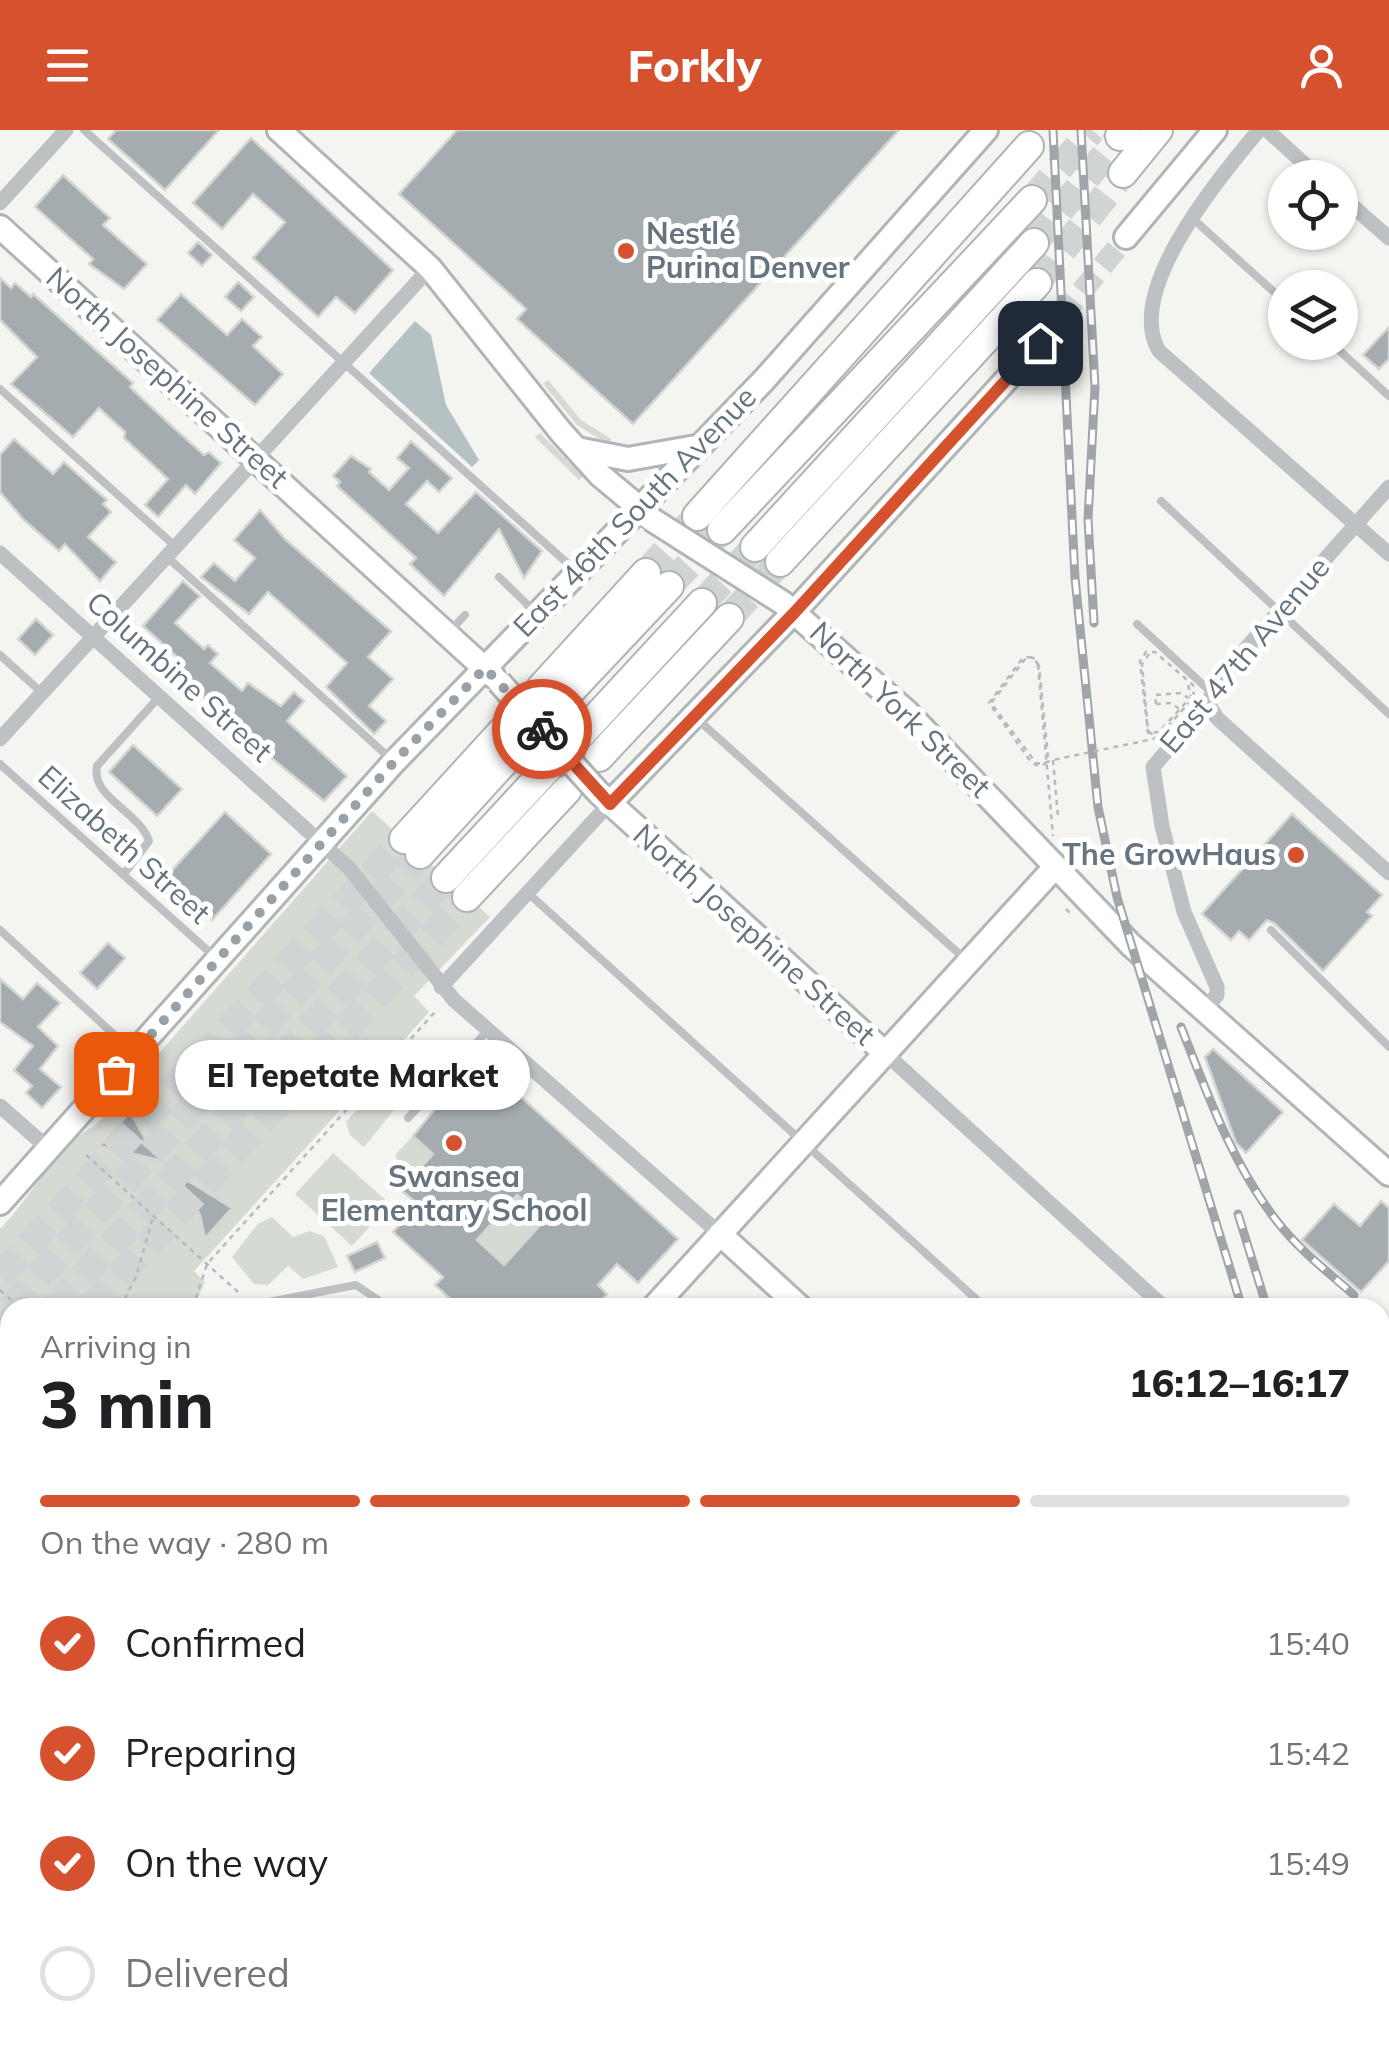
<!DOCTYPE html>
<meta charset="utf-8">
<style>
:root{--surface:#fff;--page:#f2f2f2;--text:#202124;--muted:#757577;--line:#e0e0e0;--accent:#d6522e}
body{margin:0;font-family:Mulish,sans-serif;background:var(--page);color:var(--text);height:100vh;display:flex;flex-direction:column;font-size:38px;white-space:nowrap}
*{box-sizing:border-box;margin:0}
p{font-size:32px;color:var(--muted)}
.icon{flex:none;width:55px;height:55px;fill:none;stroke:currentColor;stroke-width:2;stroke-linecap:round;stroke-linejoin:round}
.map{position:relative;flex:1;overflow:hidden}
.sheet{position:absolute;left:0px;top:1168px;width:1390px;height:752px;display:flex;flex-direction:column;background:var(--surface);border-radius:30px 30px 0 0;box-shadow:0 2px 8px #0004}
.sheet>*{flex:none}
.controls{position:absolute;left:1268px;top:30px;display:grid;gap:20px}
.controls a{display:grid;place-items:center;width:90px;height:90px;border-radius:50%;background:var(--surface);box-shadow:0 2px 8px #0004;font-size:50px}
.pin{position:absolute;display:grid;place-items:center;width:85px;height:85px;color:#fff;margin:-42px;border-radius:20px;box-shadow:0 5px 15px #0006}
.courier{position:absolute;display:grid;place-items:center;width:100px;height:100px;margin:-50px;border:8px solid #d6522e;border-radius:50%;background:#fff;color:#222;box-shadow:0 2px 12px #0007}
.bubble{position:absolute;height:70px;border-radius:35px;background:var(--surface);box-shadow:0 2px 8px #0004;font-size:32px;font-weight:800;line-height:70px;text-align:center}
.summary em{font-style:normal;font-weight:800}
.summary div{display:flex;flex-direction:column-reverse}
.summary{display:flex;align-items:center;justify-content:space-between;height:170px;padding:0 40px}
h1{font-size:65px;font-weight:800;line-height:75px}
.bar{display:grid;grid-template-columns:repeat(4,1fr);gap:15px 10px;align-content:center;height:120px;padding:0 40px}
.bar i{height:12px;border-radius:8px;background:var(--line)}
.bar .current{background:var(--accent)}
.bar p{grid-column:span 4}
ol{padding:0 40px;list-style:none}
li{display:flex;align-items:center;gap:30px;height:110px}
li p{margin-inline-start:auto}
li .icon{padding:10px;border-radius:50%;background:var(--accent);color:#fff;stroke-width:4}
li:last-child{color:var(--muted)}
li i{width:55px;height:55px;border:5px solid var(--line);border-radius:50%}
header{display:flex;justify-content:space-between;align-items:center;height:130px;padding:0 40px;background:var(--accent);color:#fff;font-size:45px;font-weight:800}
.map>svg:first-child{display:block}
.green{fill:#d5dad2}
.water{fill:#b6c1c4}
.building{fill:#a4acb0;stroke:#d5d5d3;stroke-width:2.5;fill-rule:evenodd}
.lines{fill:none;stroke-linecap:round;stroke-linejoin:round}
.secondary-tunnel{stroke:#d0d4d4;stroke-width:22;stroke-dasharray:22 11;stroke-linecap:butt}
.highway-tunnel{stroke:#d0d4d4;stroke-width:28;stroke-dasharray:28 14;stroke-linecap:butt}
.secondary-casing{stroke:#b0b5b8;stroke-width:28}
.highway-casing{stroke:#b0b4b6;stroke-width:32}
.path{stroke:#b7babc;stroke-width:2.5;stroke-dasharray:5 5;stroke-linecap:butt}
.lane{stroke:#bdc1c4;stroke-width:8}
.street{stroke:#bdc1c4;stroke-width:15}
.secondary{stroke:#fff;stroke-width:22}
.highway{stroke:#fff;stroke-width:28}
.rail-casing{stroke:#9fa5a9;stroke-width:9}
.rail{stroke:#fff;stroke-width:5;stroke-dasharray:15;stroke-linecap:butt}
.secondary-bridge-casing{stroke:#b0b5b8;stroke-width:28;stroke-linecap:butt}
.path-bridge{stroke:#b7babc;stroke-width:2.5;stroke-dasharray:5 5;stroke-linecap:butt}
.secondary-bridge{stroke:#fff;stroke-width:22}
.done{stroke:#97a1a7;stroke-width:10;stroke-dasharray:0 18}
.route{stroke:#d6522e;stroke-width:12}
.poi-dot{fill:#d6522e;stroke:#fff;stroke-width:4}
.labels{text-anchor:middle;stroke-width:10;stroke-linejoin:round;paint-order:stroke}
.poi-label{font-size:30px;font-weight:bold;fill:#65747f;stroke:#fff;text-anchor:start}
.street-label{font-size:30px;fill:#65747f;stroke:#fff}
</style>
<header><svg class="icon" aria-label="menu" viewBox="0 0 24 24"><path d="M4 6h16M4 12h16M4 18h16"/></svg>Forkly<svg class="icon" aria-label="person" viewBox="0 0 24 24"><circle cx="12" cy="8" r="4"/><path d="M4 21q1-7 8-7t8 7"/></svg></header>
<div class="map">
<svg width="1389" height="1919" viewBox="0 0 1389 1919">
<rect width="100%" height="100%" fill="#f4f4f0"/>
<!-- green -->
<path class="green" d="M548,250L581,290L611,309L609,315L577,295L543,254Z
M540,303L583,346L579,350L535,307Z
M372,681L490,787L414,866L429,882L194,1141L205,1152L194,1177H159L154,1173L149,1178H10V1324L0,1335V1099C30,1069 60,1011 96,995Z
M379,955L402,970L364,1017L350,1005L346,992Z
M413,1006L436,1027L407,1045L395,1025Z
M333,1023L390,1074L352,1116L295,1064Z
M512,1060L541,1086V1094L504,1135L477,1110Z
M272,1087L293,1107L309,1101L324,1106L338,1137L303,1149L288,1136L268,1155L254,1154L232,1127L258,1094Z
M1380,1761L1389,1790V1919H934L943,1910H1380Z"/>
<!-- water -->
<path class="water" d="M415,191L431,205L446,275L479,330L472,337L369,243Z"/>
<!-- building -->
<path class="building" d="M116,0H219L165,60L108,9Z
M457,0H899L633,294L517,189L526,179L399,64Z
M251,8L393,140L355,183L336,167L318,187L253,128L285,92L253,64L222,99L193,73Z
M63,45L110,88L103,95L147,134L124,159L89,134L93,129L35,77Z
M198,112L212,125L202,136L188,123Z
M0,148L11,158L15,153L31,167L33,164L133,253L130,257L174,298L204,325L209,322L221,333L195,364L186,355L158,387L145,375L168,349L124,308L125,302L99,278L73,307L11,254L37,227L0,190Z
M238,152L254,167L241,181L225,167Z
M181,164L227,205L242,189L262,207L253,216L283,244L255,275L157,190Z
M1389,197V229L1379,239L1363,225Z
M14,309L53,344L64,332L107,370L103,374L111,382L88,407L116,432L100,451L65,414L59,421L23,389L0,362V325Z
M411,311L452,348L439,362L427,351L406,374L438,403L476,362L542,421L524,448L499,399L444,466L410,434L416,428L337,356L340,352L333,346L351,326L371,339L369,342L389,360L409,338L397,328Z
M260,380L285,409L391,501L368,527L393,549L369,576L386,591L374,604L326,557L347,533L268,462L249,484L201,447L214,433L235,451L255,428L234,410Z
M183,451L200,466L175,493L204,519L208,515L218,524L210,533L242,561L248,553L281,576L294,562L304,571L287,591L347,646L324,671L268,625L208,565L205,568L182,548L185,545L180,540L185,534L143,496Z
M36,489L53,505L35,525L18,509Z
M133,615L182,659L157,686L109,642Z
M225,682L271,724L212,790L165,748Z
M1292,684L1382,765L1367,782L1372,786L1323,841L1274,793L1267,790L1249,810L1239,801L1231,810L1202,784Z
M108,813L125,828L97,859L80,843Z
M0,849L23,869L37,853L60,873L38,897L58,916L40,939L61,957L42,978L26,963L32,956L14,940L33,916L0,892Z
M1213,919L1283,982L1246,1023L1236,1013L1205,927Z
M407,922L423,927L414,958L398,953Z
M477,927L678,1109L638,1153L617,1134L598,1155L607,1164L595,1178H460L435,1155L443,1147L393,1102L418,1074L401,1060L433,1024L413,1006ZM517,1065L541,1086L537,1090L541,1094L504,1135L477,1110Z
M130,982L146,1010L163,1031L100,1016Z
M177,1044L232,1078L205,1108L200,1085Z
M1381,1071L1389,1078V1131L1361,1162L1302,1110L1334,1074L1360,1096Z
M377,1112L385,1128L355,1142L347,1126Z"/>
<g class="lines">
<!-- secondary-tunnel -->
<path class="secondary-tunnel" d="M1040,213L1126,107"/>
<!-- highway-tunnel -->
<path class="highway-tunnel" d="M1032,70L1092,0
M1034,113L1120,6
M1037,153L1123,43
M646,443L697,386
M669,456L722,400
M702,473L755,417
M729,488L780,432
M0,1146L404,709
M10,1178L420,724
M54,1178L446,748
M90,1178L467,767
M0,1237L10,1226
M0,1275L10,1264
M0,1305L10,1292"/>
<defs>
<path id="secondary" d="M279,0L430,138L561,302L600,345L649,386
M0,97L493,546
M1126,107L1215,0
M577,319L628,329L696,317
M783,473L907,582L1131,815L1389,1044
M599,663L885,923
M609,674L795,481L1040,213
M0,1073L394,632L764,250L986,0
M720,1104L801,1178
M653,1178L1055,737
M0,1321L10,1330
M0,1372L10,1360
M656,1910L666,1919
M681,1919L689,1910"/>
<path id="highway" d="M1120,6L1125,0
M1123,43L1158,0
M697,386L1029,16
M722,400L1032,70
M755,417L1034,113
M780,432L1037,153
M541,558L646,443
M556,576L669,456
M580,605L702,473
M599,627L729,488
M404,709L510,593
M420,724L524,610
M446,748L548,638
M467,767L567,660"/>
</defs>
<!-- secondary casing -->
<use href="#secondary" class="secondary-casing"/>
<!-- highway casing -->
<use href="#highway" class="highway-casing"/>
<!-- path -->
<path class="path" d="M1149,524L1142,534L1148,601L1157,608
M1038,535L1053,706
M1156,574L1155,565L1182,563L1188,568
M1053,630L1058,686
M1066,779L1070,783
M86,1025L238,1162
M0,1160L20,1178
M120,1178L136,1147L153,1087
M193,1178L207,1134L435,882"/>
<!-- lane -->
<path class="lane" d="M84,0L576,441
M1191,87L1285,172
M1330,212L1389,266
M0,259L175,416
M1161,371L1389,584
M166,426L393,631
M499,447L533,480
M1137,494L1212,563
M451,500L465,485
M0,525L41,562
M696,588L965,829
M0,634L216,828
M123,745L149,711C141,683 90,667 97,636L159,567
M528,763L986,1178
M0,800L133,922
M1271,800L1389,917
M408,988L488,900
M237,1178L356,1155L390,1178
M0,1487L10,1496
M0,1855L10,1864
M61,1910L71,1919
M434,1910L443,1919
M833,1910L843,1919"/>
<!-- street -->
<path class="street" d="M1259,0C1222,45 1123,160 1159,221L1389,424
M1267,0L1320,48
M1340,65L1389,108
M0,73L66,0
M0,423L349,738L454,870L720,1104
M1208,573L1217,588L1389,743
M0,609L430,138
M441,857L609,674
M1205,879L1217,865V857L1184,782L1162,696L1153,637L1208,573L1217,551L1389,357
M885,923L1165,1178
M0,976L50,1020
M0,1690L10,1699
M246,1910L257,1919"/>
<!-- secondary -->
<use href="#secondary" class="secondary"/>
<!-- highway -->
<use href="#highway" class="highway"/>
<defs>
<path id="rail" d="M1053,0L1075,448L1098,677L1117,767L1242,1178
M1081,0L1095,257L1088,389L1094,493
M1181,897C1207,963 1232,1033 1276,1090C1298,1119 1327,1141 1354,1165
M1238,1084L1267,1178
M1380,1471L1389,1499
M1380,1602L1389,1633
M1380,1638L1389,1668"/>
</defs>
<!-- rail casing -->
<use href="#rail" class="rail-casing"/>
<!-- rail -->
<use href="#rail" class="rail"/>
<defs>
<path id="secondary-bridge" d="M651,389L783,473
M499,552L597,661"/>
</defs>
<!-- secondary-bridge casing -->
<use href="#secondary-bridge" class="secondary-bridge-casing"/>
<!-- path-bridge -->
<path class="path-bridge" d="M1038,535C1035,528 1029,525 1022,529L989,573L1031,632L1038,636C1044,635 1048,633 1048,627L1039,536L1035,529C1032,527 1029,527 1026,528L991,573L1036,633C1042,634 1048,632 1053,630L1153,609L1160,605L1194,567L1193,555L1155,522H1146L1140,531L1148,603L1159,602L1191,567L1188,554
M1156,574L1172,573L1180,580"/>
<!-- secondary-bridge -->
<use href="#secondary-bridge" class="secondary-bridge"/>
</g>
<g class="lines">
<!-- done -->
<path class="done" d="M116,944L394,632L485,538L542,599"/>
<!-- route -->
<path class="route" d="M542,599L610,674L795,482L1040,213"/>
</g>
<!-- markers -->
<g class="poi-dot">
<circle cx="626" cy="121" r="10"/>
<circle cx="1296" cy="725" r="10"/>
<circle cx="454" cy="1013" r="10"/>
</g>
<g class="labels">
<!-- poi labels -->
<g class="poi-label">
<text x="646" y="114">Nestlé<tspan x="646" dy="34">Purina Denver</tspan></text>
<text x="1276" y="735" text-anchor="end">The GrowHaus</text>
<text x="454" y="1057" text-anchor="middle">Swansea<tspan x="454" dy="34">Elementary School</tspan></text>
</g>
<!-- street labels -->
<g class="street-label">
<text transform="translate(167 248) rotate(42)" y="10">North Josephine Street</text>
<text transform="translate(635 382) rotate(-46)" y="10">East 46th South Avenue</text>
<text transform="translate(1245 525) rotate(-50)" y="10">East 47th Avenue</text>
<text transform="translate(179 547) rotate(42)" y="10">Columbine Street</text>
<text transform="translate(900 580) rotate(44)" y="10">North York Street</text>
<text transform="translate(124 715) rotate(42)" y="10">Elizabeth Street</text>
<text transform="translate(754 805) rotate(42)" y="10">North Josephine Street</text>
</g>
</g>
</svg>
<div class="controls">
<a><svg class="icon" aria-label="locate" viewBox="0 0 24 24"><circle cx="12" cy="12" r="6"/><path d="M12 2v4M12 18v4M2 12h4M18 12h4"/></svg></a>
<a><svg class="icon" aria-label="layers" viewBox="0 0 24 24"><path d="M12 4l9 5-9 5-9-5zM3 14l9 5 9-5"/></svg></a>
</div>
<div class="pin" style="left:116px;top:944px;background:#ea580c"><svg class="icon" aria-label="bag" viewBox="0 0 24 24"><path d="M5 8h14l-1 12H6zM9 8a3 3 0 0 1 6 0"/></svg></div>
<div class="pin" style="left:1040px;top:213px;background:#1f2937"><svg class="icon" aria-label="home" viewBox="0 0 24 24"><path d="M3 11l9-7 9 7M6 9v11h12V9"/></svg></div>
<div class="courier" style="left:542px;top:599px"><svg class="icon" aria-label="bike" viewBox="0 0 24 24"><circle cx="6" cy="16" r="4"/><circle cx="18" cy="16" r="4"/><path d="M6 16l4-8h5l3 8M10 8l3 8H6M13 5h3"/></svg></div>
<div class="bubble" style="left:175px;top:910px;width:355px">El Tepetate Market</div>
<section class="sheet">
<div class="summary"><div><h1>3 min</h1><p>Arriving in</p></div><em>16:12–16:17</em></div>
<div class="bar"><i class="current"></i><i class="current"></i><i class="current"></i><i></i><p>On the way · 280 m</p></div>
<ol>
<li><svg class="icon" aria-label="check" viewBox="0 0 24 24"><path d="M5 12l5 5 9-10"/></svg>Confirmed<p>15:40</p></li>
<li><svg class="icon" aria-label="check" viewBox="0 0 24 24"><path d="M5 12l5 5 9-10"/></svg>Preparing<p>15:42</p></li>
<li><svg class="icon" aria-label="check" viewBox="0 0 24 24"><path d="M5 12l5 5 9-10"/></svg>On the way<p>15:49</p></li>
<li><i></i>Delivered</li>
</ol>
</section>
</div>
